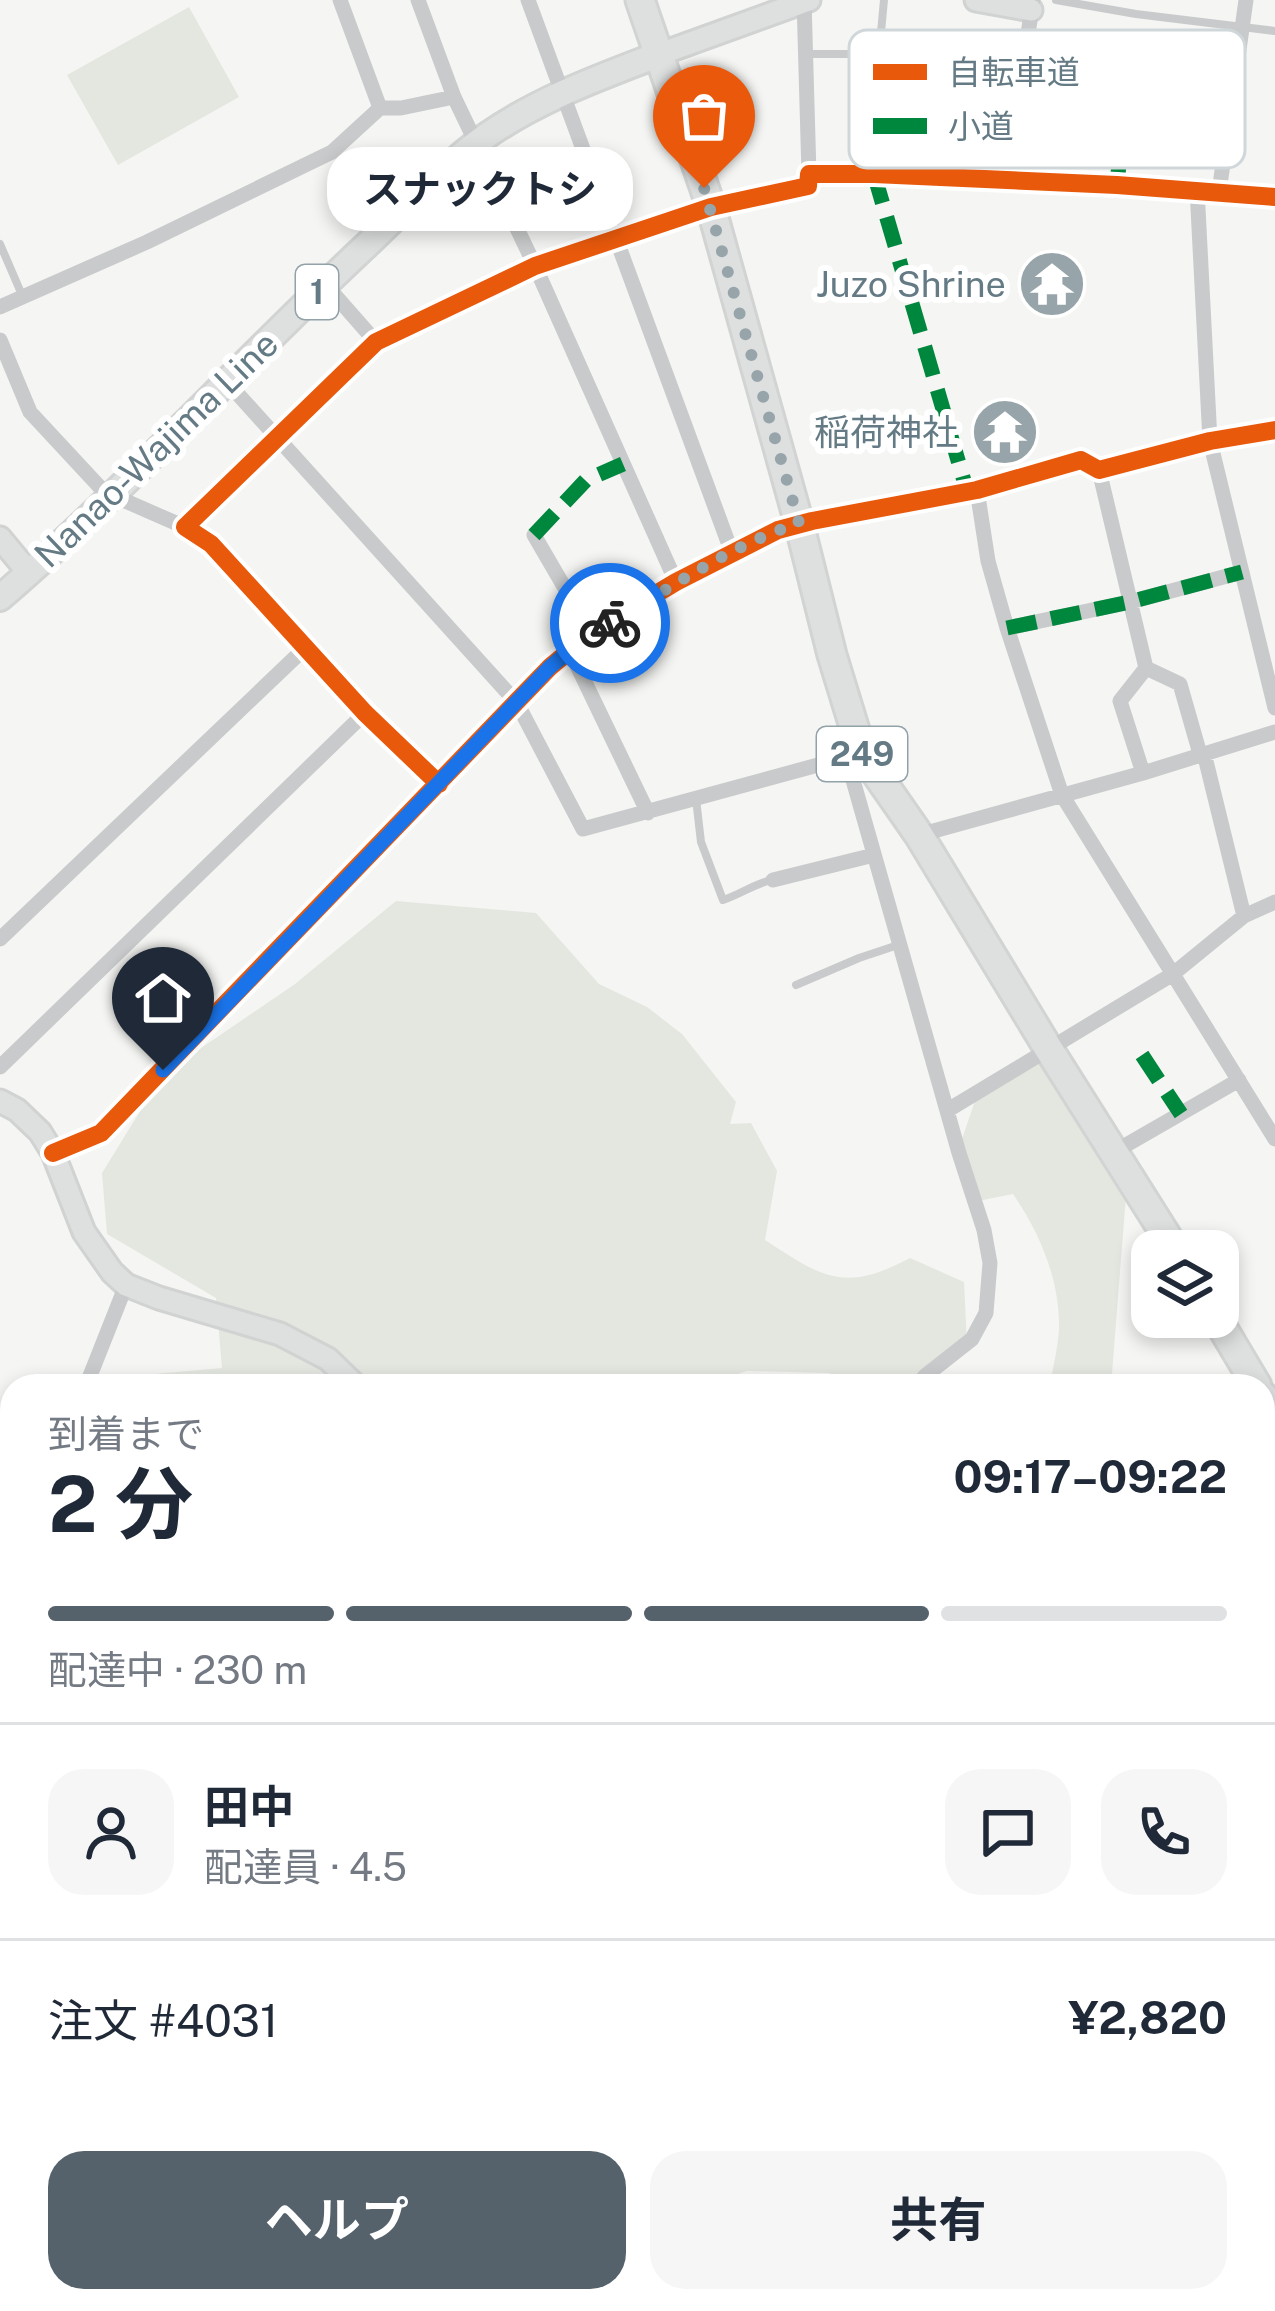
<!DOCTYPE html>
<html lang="ja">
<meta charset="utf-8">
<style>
:root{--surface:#fff;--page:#f6f6f7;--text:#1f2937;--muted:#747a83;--line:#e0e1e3;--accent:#55616b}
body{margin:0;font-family:"Public Sans","Noto Sans JP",sans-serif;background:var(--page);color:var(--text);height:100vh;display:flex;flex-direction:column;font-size:45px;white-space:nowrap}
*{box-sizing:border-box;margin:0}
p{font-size:39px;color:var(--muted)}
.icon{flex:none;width:66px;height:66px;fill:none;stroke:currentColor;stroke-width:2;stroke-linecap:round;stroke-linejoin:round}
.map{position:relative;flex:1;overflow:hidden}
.sheet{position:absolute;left:0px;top:1374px;width:1275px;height:939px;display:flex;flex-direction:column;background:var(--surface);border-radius:36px 36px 0 0;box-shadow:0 6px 18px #0003}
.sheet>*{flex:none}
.fabs{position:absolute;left:1131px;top:1230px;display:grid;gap:24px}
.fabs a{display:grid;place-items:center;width:108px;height:108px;border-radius:24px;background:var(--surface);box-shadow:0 6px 18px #0003;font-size:60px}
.pin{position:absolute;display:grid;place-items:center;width:102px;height:102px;color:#fff;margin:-123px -51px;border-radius:50% 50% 50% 0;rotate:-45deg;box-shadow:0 0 12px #0007}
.pin .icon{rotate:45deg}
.courier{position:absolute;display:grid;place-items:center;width:120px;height:120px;margin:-60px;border:9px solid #1a73e8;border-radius:50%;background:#fff;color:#222;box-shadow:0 3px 15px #0007}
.bubble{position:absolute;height:84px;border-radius:36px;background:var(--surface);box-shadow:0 6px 18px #0003;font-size:39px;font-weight:700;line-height:84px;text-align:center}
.headline em{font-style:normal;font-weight:700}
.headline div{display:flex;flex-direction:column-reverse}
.headline{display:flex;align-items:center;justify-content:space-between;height:204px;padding:0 48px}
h1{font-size:78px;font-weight:700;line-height:90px}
.bar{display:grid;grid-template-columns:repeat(4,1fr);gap:18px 12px;align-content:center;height:144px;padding:0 48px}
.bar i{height:15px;border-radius:9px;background:var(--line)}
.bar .current{background:var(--accent)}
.bar p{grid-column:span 4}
.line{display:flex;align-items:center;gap:30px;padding:0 48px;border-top:3px solid var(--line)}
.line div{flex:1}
.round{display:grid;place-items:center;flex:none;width:126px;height:126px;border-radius:36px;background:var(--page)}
.button{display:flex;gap:24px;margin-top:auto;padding:24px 48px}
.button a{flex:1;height:138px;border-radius:36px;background:var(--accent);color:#fff;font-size:48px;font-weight:700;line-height:138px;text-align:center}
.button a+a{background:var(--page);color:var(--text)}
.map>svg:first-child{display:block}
.green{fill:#e4e7e0}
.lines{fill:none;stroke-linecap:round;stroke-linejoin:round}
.secondary-casing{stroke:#d1d3d3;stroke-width:27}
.primary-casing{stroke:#d2d3d3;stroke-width:30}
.highway-casing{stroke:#d2d3d3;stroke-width:33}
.lane{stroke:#c9cacb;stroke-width:8}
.street{stroke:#c9cacb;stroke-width:15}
.secondary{stroke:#dedfdf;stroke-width:21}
.primary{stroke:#dedfdf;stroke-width:24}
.highway{stroke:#dedfdf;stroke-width:27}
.quiet{stroke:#00873e;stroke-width:15;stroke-dasharray:30 15;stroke-linecap:butt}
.cycleway-casing{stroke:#fff;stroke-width:26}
.cycleway{stroke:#e8590c;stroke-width:18}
.done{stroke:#97a5ab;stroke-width:12;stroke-dasharray:0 21.6}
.route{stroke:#1a73e8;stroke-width:15}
.labels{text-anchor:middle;stroke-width:12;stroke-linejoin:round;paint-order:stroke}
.shield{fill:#fff;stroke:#92a2a9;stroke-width:3}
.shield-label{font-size:33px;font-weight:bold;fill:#647a84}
.poi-label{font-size:36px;fill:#647a84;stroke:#fff;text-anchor:end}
.street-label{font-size:36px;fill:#647a84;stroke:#fff}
.key{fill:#fff;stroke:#d0d7da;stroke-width:3}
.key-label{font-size:33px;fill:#647a84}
</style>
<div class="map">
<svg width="1275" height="2311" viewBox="0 0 1275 2311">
<rect width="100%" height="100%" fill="#f5f5f3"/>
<!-- green -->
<path class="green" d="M189,7L239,97L118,165L67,75Z
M396,901L536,913L599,984L647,1007L682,1034L736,1102L730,1124L751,1123L777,1171L765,1240C823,1278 845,1293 910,1258L964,1282L967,1345L953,1363L909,1386H857L829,1373L747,1371L702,1386H132L143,1375L222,1368L216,1298L107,1234L102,1173L163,1074L295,984Z
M1042,1062L1126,1196L1111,1386H1050C1053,1367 1058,1347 1059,1329C1060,1280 1040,1233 1013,1194L973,1202L962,1139L976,1098Z
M12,1662V2246L5,2243L0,2233V1664Z"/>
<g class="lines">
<defs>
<path id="secondary" d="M976,0L1031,10
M660,54L809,0
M0,538L29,573
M0,1101L17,1110L40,1132L53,1153L84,1232L112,1272L126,1285L159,1298L280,1334L328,1359L356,1386
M680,2311L687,2301"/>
<path id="primary" d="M0,598C130,486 245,358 371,241C407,207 445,165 486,136C539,99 600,77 660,54"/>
<path id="highway" d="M640,0L711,207L799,523L832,655L862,753L919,835L1048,1048L1176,1251
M1216,1317L1257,1386
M1263,1396L1275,1416"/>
</defs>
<!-- secondary casing -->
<use href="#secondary" class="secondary-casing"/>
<!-- primary casing -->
<use href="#primary" class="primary-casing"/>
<!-- highway casing -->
<use href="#highway" class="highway-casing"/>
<!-- lane -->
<path class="lane" d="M1056,0L1136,14L1275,31
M805,54H879L941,63L948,175
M1019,96L1124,110L1229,114
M881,173L879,54L884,0
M0,244L22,295
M696,799L701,842L723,900C741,894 752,885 771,880
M796,985L859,958L898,945
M0,1638L12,1645"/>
<!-- street -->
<path class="street" d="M340,0L380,108
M418,0L454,97L535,266L676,582
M528,0L732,553
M804,0L809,174
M1010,181L1019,96L1033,0
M1117,185L1124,110
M1197,189L1210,441L1275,708
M1219,192L1246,0
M325,284L376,342
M0,307L147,242L332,152L380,108H401L454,97
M0,340L30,412L109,497
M226,381L517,703L583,829L862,753
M1099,470L1146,668L1120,701L1143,773
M977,490L988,561L1007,628L1062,795L1275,1139
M114,492L123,500L185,527
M534,535L591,633
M1007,628L1130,602L1242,572
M570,651L648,813
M1146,668L1180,684L1200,754
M1204,753L1244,916
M847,759L959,1153L984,1230L990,1263L986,1313L972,1339L925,1376L917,1386
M439,784L365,713L211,544L185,527L376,342L535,266L711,207L808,186L809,174H874L1117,185L1275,197
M919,835L1143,773L1275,732
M773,880L874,855
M0,939L305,648
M0,1067L365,713
M948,1110L1173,974L1244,916L1275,902
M1114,1152L1239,1080
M53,1153L101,1133L550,667L591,633L676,582L778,530L812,521L977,490L1081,460L1099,470L1210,441L1275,430
M86,1386L126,1285
M1263,1492L1275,1485
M0,1509L12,1495
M1263,1597L1275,1617
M1263,1750L1275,1751
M0,2068L12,2080
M1263,2077L1275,2037
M1263,2078L1275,2104
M1263,2196L1275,2156
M0,2271L12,2274
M705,2301L708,2311
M911,2301L923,2311
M1182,2301L1190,2311
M91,2311L96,2301
M1213,2311L1220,2301"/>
<!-- secondary -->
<use href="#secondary" class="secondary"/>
<!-- primary -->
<use href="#primary" class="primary"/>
<!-- highway -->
<use href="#highway" class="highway"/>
<!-- quiet -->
<path class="quiet" d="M874,174L967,491
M1117,185L1124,110
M534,535L586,480L623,464
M1007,628L1130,602L1242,572
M1142,1055L1181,1114"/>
<defs>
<path id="cycleway" d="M439,784L365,713L211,544L185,527L376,342L535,266L711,207L808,186L809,174H874L1117,185L1275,197
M53,1153L101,1133L550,667L591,633L676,582L778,530L812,521L977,490L1081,460L1099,470L1210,441L1275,430"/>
</defs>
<!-- cycleway casing -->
<use href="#cycleway" class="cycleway-casing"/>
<!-- cycleway -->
<use href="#cycleway" class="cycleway"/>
</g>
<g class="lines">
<!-- done -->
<path class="done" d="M610,623C671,588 731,545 799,523L704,188"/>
<!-- route -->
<path class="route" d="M163,1070L550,667L591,633L610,623"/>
</g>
<!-- icons -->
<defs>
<symbol id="temple-disc" viewBox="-11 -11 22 22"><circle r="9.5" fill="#97a5ab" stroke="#fff"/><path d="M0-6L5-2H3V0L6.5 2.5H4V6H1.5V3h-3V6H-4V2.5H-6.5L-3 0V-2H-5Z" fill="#fff"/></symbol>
</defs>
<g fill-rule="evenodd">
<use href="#temple-disc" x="1014" y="246" width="76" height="76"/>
<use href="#temple-disc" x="967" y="394" width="76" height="76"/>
</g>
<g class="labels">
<!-- shield labels -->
<g class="shield">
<rect x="296" y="265" width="42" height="54" rx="9"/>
<rect x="817" y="727" width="90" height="54" rx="9"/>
</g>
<g class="shield-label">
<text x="317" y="304">1</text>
<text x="862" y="766">249</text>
</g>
<!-- poi labels -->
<g class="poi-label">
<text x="1006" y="297">Juzo Shrine</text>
<text x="958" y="445">稲荷神社</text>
</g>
<!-- street labels -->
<g class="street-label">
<text transform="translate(156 449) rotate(-44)" y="13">Nanao-Wajima Line</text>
</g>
</g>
<!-- legend -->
<rect x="849" y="30" width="396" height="138" rx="18" class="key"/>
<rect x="873" y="64" width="54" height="16" fill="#e8590c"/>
<rect x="873" y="118" width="54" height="16" fill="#00873e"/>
<g class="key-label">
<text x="948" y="84">自転車道</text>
<text x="948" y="138">小道</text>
</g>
</svg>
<div class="fabs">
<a><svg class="icon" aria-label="layers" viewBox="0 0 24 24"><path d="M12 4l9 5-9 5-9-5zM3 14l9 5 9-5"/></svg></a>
</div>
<div class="pin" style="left:704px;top:188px;background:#ea580c"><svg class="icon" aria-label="bag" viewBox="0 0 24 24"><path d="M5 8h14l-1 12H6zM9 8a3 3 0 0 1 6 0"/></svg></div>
<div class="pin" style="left:163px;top:1070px;background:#1f2937"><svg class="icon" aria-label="home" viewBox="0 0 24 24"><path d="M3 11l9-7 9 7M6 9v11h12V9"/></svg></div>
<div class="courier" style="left:610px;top:623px"><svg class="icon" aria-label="bike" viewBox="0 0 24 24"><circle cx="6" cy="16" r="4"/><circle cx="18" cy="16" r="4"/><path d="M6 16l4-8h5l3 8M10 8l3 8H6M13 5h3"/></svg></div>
<div class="bubble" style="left:327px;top:147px;width:306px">スナックトシ</div>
<section class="sheet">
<div class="headline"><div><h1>2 分</h1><p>到着まで</p></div><em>09:17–09:22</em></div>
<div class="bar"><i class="current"></i><i class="current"></i><i class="current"></i><i></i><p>配達中 · 230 m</p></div>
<div class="line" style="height:216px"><a class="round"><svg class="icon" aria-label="person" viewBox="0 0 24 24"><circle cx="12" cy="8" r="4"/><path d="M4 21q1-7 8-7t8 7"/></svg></a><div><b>田中</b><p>配達員 · 4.5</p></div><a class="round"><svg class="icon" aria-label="chat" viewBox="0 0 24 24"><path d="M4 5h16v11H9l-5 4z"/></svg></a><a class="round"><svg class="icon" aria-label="phone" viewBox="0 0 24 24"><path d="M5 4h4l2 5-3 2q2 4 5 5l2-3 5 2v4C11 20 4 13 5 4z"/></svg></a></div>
<div class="line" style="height:156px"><div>注文 #4031</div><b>¥2,820</b></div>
<div class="button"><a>ヘルプ</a><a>共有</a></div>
</section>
</div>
